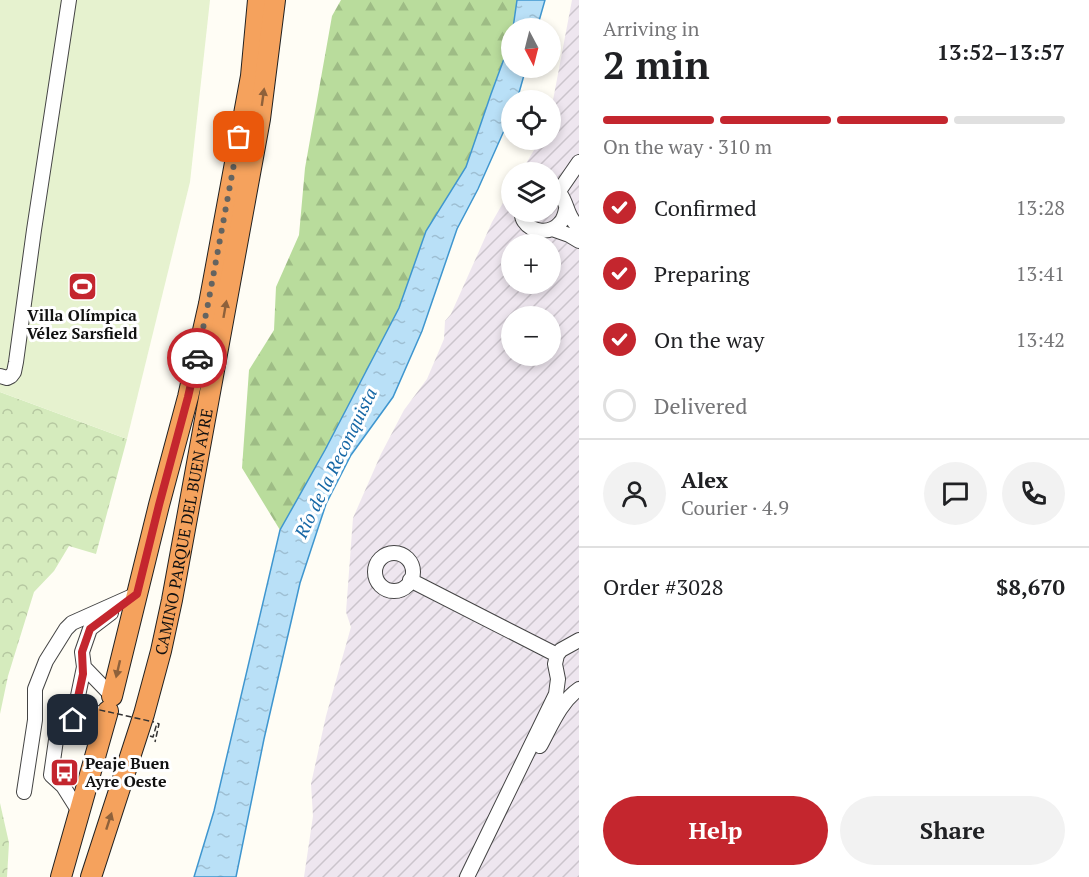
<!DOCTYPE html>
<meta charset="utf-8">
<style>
:root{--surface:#fff;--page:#f2f2f2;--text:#202124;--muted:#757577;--line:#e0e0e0;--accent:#c4262e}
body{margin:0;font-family:"PT Serif",serif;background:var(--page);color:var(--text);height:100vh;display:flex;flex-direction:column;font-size:22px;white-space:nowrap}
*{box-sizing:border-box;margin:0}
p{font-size:20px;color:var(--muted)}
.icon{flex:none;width:33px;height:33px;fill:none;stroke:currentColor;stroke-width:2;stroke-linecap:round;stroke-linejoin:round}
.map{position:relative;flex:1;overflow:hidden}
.drawer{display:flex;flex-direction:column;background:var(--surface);width:510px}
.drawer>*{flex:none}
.needle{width:39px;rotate:173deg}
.buttons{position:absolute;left:501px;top:18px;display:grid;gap:12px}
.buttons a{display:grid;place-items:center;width:60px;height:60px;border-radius:50%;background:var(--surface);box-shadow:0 3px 9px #0003;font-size:30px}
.pin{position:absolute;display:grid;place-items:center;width:51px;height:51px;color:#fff;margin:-26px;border-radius:12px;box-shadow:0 3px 9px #0006}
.courier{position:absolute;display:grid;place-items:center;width:60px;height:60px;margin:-30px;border:4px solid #c4262e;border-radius:50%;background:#fff;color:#222;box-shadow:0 2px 8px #0007}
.overview em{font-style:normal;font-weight:700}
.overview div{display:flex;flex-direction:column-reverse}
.overview{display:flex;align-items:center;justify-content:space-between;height:102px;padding:0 24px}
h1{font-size:39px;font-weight:700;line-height:45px}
.bar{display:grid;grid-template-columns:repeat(4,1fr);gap:9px 6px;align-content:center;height:72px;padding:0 24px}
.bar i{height:8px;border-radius:4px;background:var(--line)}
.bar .current{background:var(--accent)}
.bar p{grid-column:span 4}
.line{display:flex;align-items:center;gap:15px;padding:0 24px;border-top:2px solid var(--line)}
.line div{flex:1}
.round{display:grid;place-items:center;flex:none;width:63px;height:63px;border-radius:32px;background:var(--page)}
ol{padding:0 24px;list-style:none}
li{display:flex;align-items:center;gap:18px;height:66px}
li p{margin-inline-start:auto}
li .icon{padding:6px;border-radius:50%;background:var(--accent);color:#fff;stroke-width:4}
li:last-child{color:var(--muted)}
li i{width:33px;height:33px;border:3px solid var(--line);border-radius:50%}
.action{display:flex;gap:12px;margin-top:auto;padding:12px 24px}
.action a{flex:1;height:69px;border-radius:36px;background:var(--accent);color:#fff;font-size:24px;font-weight:700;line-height:69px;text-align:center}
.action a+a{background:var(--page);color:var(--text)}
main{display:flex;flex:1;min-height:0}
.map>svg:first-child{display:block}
.industrial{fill:url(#industrial-furrows);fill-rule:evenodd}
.forest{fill:url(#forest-firs)}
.park{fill:url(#park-crowns)}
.pitch{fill:#e6f2cf}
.water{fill:url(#water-ripples);stroke:#3f96cf;stroke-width:1.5}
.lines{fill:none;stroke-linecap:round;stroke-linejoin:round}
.minor-casing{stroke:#444;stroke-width:16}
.highway-casing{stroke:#222;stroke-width:22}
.path{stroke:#333;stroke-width:1.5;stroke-dasharray:6 3;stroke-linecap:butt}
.minor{stroke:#fff;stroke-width:14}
.highway{stroke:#f5a25d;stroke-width:20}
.path-bridge{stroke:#333;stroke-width:1.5;stroke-dasharray:6 3;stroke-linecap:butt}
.oneway{fill:#8e613b}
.done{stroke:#646461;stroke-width:6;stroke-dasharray:0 10.8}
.route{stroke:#c4262e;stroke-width:8}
.labels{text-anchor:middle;stroke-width:6;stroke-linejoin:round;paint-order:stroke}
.poi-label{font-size:16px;font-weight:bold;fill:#111;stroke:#fff}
.street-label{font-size:16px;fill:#111;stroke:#fff}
.water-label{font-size:18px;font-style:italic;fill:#1768a6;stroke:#fff}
</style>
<main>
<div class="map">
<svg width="579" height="877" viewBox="0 0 579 877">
<defs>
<pattern id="industrial-furrows" width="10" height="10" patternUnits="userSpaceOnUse" patternTransform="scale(1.5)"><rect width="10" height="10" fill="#eee6ef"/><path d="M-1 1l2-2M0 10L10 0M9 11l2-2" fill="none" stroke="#cbc4cc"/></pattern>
<pattern id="forest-firs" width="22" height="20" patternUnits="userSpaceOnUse" patternTransform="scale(1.5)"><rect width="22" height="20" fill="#b9dc9c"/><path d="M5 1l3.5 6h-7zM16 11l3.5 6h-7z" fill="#9ebc85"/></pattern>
<pattern id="park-crowns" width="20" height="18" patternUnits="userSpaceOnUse" patternTransform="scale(1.5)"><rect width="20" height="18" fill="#d5ebbd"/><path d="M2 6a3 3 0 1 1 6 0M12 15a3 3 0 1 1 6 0" fill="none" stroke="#b6c8a1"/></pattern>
<pattern id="water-ripples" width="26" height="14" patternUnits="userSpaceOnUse" patternTransform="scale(1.5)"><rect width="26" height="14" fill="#b9e0f7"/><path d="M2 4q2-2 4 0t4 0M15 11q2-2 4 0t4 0" fill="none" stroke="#9ebfd3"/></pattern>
</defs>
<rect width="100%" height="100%" fill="#fffdf5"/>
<!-- industrial -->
<path class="industrial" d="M572,0H579V877H304L313,816L311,784L326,716L351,627L346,612L353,518L381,454L404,410L427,379L444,339L445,321L451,314L492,222L511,189L512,212H550V172H521L540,140H550L551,109L554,95ZM512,244H550V284H512ZM512,316H550V356H512Z"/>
<!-- forest -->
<path class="forest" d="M341,0H517L513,28H512L511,40L491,94L466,167L426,231L399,308L325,450L280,530L242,468L249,370L274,330L276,287L299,235L305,168L332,16Z"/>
<!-- park -->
<path class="park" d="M0,392L127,439L96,554L69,546L54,571L34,592L8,676L0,714Z
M0,803L9,843L7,877H0Z"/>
<!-- pitch -->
<path class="pitch" d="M0,0H210L190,182L127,439L0,392Z"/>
<!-- water -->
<path class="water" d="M517,0H545L537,28H513Z
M511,40L512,68H526L517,100H512L511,115L478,189L457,229L422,331L393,397L351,455L326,504L300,583L264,739L236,877H194L214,811L280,530L325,450L399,308L426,231L466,167L491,94Z"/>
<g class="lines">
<defs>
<path id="minor" d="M550,187C570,195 562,213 579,227
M559,191L579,162
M521,212C522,214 522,219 524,221C532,233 551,234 560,223C563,220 565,214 566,209
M552,229L569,235L579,241
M0,376L7,378L11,376L14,372L16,362L34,230L69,0
M375 572a19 19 0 1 1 38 0a19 19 0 1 1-38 0Z
M410,580L557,655
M111,613L90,629L82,652L84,667L112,696
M73,720L84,667
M540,746C551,726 560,702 579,689
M24,792L35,720V689L46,661L66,629L72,623L137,594
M80,813L63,786L51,775L56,740L61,733L73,720L108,711
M467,877L556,694L558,679L555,664L557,655L561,650L579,640"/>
<g id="highway">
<path d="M112,696L159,505L188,397L209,304L251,76L258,0"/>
<path d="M61,877L108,711"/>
<path id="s1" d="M91,877L144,714L161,651L172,600L260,119L275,0"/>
</g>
</defs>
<!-- minor casing -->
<use href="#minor" class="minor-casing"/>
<!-- highway casing -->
<use href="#highway" class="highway-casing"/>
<!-- path -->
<path class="path" d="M150,736L153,737L157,723L159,724L155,742"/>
<!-- minor -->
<use href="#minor" class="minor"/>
<!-- highway -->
<use href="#highway" class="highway"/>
<!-- path-bridge -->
<path class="path-bridge" d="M73,704L154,722"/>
</g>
<!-- one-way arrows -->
<defs><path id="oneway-solid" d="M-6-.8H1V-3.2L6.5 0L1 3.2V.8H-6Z" transform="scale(1.5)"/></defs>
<g class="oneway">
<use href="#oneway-solid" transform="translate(263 97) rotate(-82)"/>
<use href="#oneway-solid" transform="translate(225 309) rotate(-80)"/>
<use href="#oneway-solid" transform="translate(118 669) rotate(103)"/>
<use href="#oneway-solid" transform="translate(109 821) rotate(-72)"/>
</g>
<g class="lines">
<!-- done -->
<path class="done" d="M197,358L208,304L239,137"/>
<!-- route -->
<path class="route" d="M73,720L83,674L82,652L90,629L137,594L159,505L188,397L197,358"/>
</g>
<!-- icons -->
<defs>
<symbol id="stadium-square" viewBox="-11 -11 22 22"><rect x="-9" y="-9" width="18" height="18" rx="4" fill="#c4262e" stroke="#fff"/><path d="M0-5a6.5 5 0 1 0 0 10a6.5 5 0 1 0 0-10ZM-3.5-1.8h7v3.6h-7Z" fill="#fff"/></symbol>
<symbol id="bus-square" viewBox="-11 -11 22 22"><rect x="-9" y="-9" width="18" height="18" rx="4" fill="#c4262e" stroke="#fff"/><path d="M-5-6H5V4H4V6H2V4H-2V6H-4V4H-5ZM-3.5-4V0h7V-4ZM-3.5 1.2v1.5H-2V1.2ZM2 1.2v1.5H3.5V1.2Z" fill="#fff"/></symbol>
</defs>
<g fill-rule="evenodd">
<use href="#stadium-square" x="66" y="270" width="33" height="33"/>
<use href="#bus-square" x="48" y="756" width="33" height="33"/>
</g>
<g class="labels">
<!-- poi labels -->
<g class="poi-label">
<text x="82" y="321">Villa Olímpica<tspan x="82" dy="18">Vélez Sarsfield</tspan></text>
<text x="85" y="769" text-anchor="start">Peaje Buen<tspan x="85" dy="18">Ayre Oeste</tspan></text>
</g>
<!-- street labels -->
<g class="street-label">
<text dy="6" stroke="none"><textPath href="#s1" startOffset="358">CAMINO PARQUE DEL BUEN AYRE</textPath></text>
</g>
<!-- water labels -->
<g class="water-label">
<text transform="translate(336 463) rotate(-64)" y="6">Río de la Reconquista</text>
</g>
</g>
</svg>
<div class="buttons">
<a><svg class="needle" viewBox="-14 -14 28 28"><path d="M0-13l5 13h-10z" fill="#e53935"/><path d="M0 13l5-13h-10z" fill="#757577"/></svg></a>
<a><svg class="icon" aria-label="locate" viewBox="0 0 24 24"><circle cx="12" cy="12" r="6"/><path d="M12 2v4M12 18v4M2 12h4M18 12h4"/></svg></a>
<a><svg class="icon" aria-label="layers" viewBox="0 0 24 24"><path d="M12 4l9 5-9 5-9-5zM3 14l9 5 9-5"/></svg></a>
<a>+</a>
<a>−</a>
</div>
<div class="pin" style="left:239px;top:137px;background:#ea580c"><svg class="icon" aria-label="bag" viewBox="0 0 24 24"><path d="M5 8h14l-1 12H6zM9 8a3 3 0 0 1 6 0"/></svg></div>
<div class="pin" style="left:73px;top:720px;background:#1f2937"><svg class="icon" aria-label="home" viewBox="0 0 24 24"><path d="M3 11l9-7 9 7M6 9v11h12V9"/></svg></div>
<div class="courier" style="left:197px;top:358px"><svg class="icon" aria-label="car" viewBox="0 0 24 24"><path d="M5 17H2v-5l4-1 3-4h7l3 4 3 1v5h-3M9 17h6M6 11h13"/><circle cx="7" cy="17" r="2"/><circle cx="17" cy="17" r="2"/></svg></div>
</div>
<section class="drawer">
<div class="overview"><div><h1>2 min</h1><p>Arriving in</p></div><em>13:52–13:57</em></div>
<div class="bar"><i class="current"></i><i class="current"></i><i class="current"></i><i></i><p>On the way · 310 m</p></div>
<ol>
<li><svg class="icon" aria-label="check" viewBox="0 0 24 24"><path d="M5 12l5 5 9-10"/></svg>Confirmed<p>13:28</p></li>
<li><svg class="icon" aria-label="check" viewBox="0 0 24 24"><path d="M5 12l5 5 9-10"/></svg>Preparing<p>13:41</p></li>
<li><svg class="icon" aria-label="check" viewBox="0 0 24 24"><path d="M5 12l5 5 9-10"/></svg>On the way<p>13:42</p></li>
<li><i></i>Delivered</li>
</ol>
<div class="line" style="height:108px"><a class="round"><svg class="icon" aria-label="person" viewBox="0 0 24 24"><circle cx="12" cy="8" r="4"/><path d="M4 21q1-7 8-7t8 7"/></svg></a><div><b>Alex</b><p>Courier · 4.9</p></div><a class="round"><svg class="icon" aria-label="chat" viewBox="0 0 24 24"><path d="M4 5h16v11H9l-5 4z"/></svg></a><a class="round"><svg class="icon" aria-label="phone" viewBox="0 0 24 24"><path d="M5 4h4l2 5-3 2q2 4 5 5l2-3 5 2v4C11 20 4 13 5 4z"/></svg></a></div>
<div class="line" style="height:78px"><div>Order #3028</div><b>$8,670</b></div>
<div class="action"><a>Help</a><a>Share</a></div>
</section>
</main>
